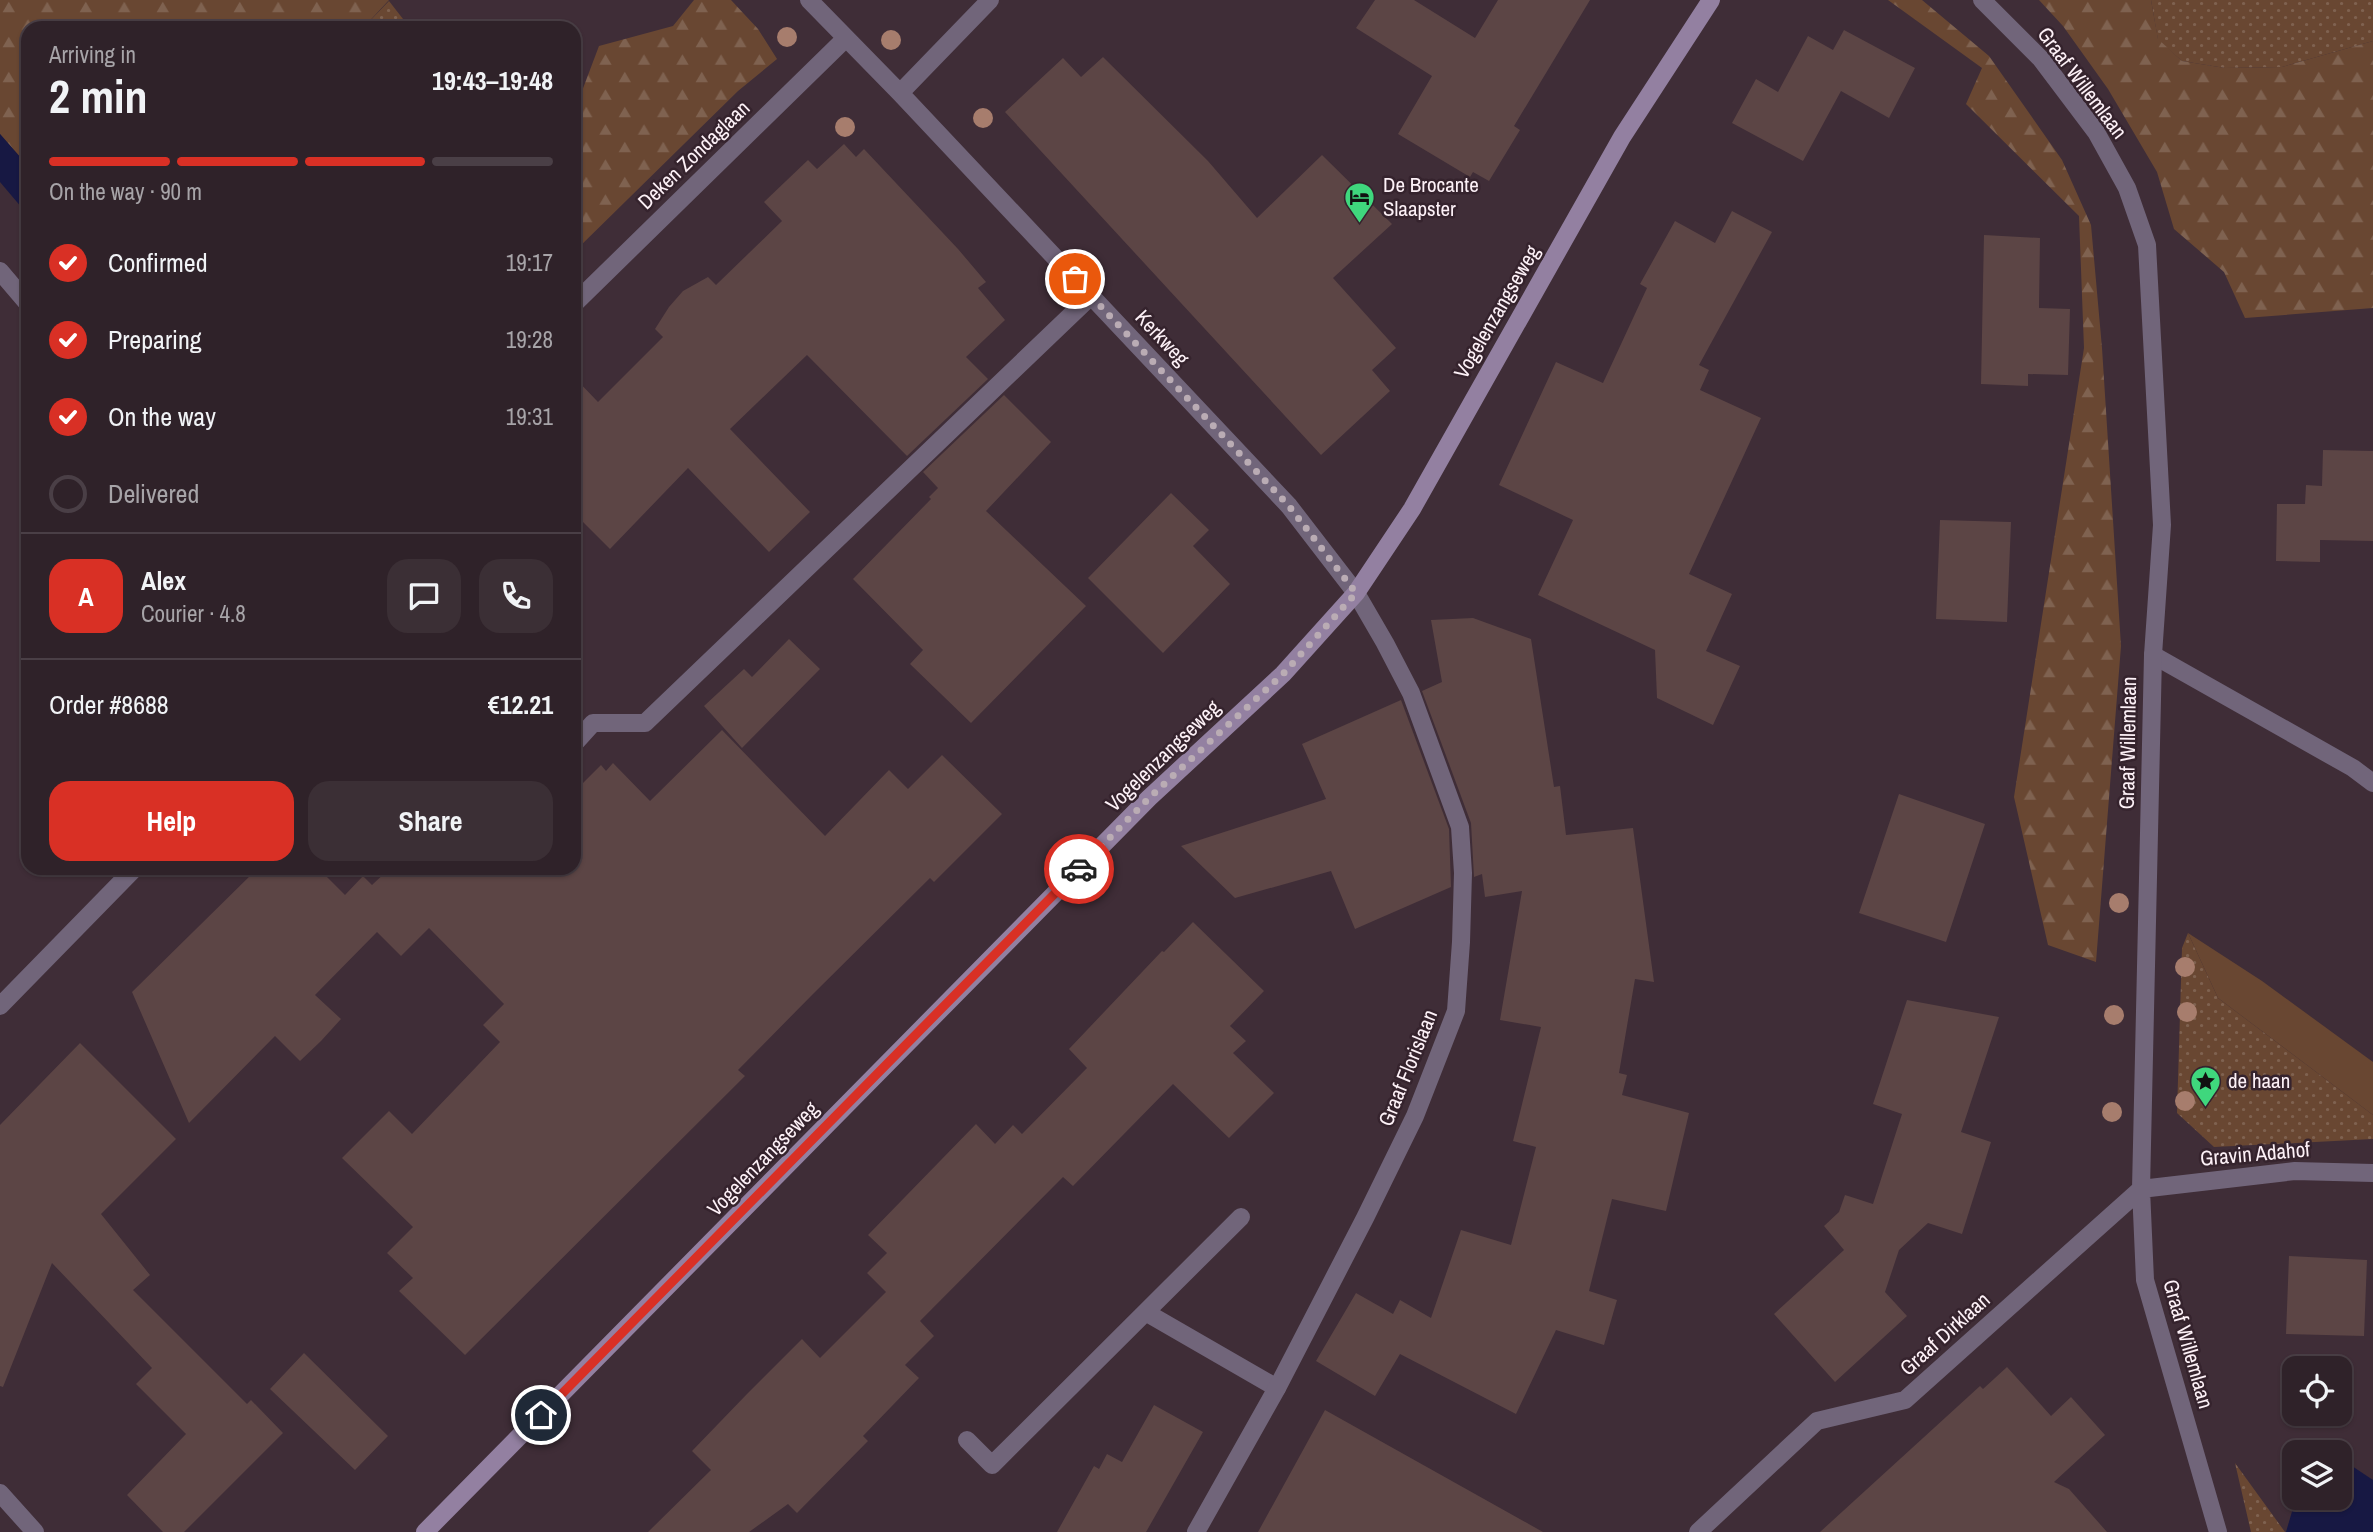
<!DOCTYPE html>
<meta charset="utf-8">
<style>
:root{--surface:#2f2229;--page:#3b2f35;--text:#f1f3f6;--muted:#a7a4a8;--line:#4a3f46;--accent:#d93025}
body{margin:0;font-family:"Archivo Narrow",sans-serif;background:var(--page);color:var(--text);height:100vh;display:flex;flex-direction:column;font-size:26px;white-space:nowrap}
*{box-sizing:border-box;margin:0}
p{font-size:23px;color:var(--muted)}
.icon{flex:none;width:38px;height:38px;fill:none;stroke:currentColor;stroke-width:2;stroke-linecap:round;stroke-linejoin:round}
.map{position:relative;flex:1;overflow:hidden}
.side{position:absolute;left:21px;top:21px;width:560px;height:854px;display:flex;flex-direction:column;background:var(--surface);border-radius:21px;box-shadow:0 2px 5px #0004,0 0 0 2px var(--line)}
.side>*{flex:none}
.buttons{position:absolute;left:2282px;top:1356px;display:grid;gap:14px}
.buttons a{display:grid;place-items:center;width:70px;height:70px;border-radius:14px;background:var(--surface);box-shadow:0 2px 5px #0004,0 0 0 2px var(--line);font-size:35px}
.pin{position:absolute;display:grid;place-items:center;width:60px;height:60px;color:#fff;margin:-30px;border:4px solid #fff;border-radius:50%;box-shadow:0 2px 7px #0007}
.courier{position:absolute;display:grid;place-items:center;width:70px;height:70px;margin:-35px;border:5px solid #d93025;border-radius:50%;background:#fff;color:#222;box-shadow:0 2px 9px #0007}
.overview em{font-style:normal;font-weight:800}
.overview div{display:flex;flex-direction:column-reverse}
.overview{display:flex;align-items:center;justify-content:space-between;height:119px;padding:0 28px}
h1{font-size:46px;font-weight:800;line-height:52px}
.bar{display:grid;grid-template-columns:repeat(4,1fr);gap:10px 7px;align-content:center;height:84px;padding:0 28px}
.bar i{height:9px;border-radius:5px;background:var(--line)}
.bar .current{background:var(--accent)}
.bar p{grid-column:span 4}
.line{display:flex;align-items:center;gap:18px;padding:0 28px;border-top:2px solid var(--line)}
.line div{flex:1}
.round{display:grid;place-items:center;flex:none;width:74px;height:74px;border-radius:21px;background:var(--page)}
ol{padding:0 28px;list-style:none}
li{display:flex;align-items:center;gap:21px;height:77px}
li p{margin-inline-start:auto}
li .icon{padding:7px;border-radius:50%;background:var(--accent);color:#fff;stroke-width:4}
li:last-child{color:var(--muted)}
li i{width:38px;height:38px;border:4px solid var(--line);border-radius:50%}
.button{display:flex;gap:14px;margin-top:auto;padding:14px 28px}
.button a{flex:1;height:80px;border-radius:21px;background:var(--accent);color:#fff;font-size:28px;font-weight:800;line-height:80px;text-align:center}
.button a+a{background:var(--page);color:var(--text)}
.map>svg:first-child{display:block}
.grass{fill:url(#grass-dots)}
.forest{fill:url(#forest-firs)}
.garden{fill:#694732}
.water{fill:#171843}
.building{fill:#5c4545}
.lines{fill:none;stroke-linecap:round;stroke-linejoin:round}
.lane{stroke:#71657a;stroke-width:18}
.street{stroke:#71657a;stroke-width:18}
.secondary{stroke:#9380a1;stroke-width:18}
.tree{fill:#a77d6d}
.done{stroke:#baacb4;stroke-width:7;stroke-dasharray:0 12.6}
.route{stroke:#d93025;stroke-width:9}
.labels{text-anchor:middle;stroke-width:5;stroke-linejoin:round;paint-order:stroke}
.street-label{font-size:21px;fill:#fdf1f7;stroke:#35232d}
.poi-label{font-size:21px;fill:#fdf1f7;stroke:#35232d;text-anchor:start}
</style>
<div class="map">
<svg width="2373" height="1532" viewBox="0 0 2373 1532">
<defs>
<pattern id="grass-dots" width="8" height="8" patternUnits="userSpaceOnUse" patternTransform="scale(1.75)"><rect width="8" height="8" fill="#694732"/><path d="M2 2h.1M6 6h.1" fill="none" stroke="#7f6250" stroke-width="1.8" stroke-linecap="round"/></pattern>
<pattern id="forest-firs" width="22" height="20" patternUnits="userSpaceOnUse" patternTransform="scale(1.75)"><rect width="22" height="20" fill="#694732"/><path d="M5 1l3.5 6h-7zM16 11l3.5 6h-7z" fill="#7f6250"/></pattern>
</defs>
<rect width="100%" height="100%" fill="#3f2d37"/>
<!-- grass -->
<path class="grass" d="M2151,0H2373V41L2282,67L2225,68L2182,61L2158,40Z
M389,1L410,28H363Z
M2188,933L2218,998L2373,1115V1139L2214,1147L2177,1113L2182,948Z
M2235,1463L2285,1532H2251Z"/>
<!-- forest -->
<path class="forest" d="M0,0H389L363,28H28V166L0,134Z
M694,0H731L758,29L777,59L738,91L574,252V99H579L599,46L673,26Z
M1888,0H1922L1989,56L2062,160L2091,225L2102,348L2121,646L2096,962L2048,945L2014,797L2084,348L2079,216L1966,104L1982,68Z
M2039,0H2151L2158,39L2182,61L2225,68L2282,67L2373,41V308L2245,318L2224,272L2174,229L2157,172L2108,89L2063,26Z"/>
<!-- garden -->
<path class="garden" d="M2188,933L2262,981L2373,1062V1115L2218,998Z"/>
<!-- water -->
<path class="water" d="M0,134L28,166V215L0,182Z
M2340,1464L2352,1466L2373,1480V1532H2286L2296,1498H2340Z"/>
<!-- building -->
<path class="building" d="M1375,0H1414L1475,38L1498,0H1590L1514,126L1520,130L1489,181L1473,172L1470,177L1398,134L1432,76L1356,28Z
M1844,30L1915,68L1889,118L1841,91L1803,161L1732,123L1756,79L1778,92L1808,36L1833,50Z
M1103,57L1208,161L1257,218L1322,155L1392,224L1333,278L1396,348L1372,370L1390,391L1321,455L1005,112L1063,58L1081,77Z
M844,144L856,157L864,149L958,249L986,282L978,288L1005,320L966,357L988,379L907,456L807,355L730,429L810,512L769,552L688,468L610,549L574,513V377L598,402L663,337L655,329L669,307L683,291L708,277L716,285L782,221L764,202L808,160L817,169Z
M1732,211L1772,232L1699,365L1709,370L1700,390L1761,418L1689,574L1732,594L1706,651L1740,666L1713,725L1657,698L1655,650L1538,595L1573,520L1499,485L1556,362L1603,383L1647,288L1640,284L1675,221L1715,243Z
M1984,235L2040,238L2039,308L2070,309L2068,375L2028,374V386L1981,384Z
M1004,395L1051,442L986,511L1086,606L971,723L910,664L923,650L853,579L931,499L929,497L938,488L923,472Z
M2323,450L2373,451V541L2320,540V562L2276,561L2277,504H2305L2306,485L2322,486Z
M1171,493L1209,530L1193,546L1230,584L1163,653L1088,578Z
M1940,520L2011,522L2007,622L1936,619Z
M1473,618L1531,639L1554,787L1560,786L1566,835L1633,828L1654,982L1635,979L1619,1073L1627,1075L1622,1095L1689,1113L1666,1211L1612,1199L1589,1291L1617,1300L1604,1345L1556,1330L1516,1414L1400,1354L1375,1396L1316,1361L1356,1293L1393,1314L1400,1300L1431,1318L1461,1230L1511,1245L1536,1147L1513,1141L1541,1027L1500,1020L1522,891L1485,897L1482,874L1474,877L1471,823L1422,691L1442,682L1431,620Z
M789,639L820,669L742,748L704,706L744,669L752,677Z
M1401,700L1449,829L1451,887L1355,929L1331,871L1235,898L1181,846L1326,799L1302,744Z
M722,730L825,836L889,770L908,789L942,755L1002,814L934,882L930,878L814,993L738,1070L745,1076L465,1355L399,1291L413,1278L387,1253L413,1227L342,1158L389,1111L412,1134L500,1042L483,1025L504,1004L429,928L401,956L377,932L315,995L341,1019L321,1041L300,1061L275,1036L189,1123L132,992L258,868H318L345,895L363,876L372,885L390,868H574V792L601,765L606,771L613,763L650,801Z
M1899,794L1985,824L1946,942L1859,913Z
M1193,922L1264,991L1230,1026L1246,1041L1233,1053L1274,1093L1229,1138L1173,1084L1073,1186L1063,1177L920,1321L934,1336L905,1365L919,1378L863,1436L868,1441L797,1513L788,1504L749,1532H648L711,1470L692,1451L747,1394L802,1339L820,1358L886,1292L867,1273L887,1253L868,1235L976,1124L995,1144L1013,1125L1022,1134L1087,1068L1069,1049L1162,951L1164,952Z
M1907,1000L1999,1017L1961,1132L1991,1142L1962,1234L1928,1223L1899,1250L1885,1292L1907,1316L1835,1382L1774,1314L1844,1250L1824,1226L1839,1212L1845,1195L1873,1204L1902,1114L1873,1104Z
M80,1043L176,1139L101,1214L150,1275L133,1290L247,1404L251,1400L283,1433L184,1532H163L127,1495L186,1434L136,1384L152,1368L52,1263L3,1387L0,1386V1125Z
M2289,1256L2367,1260L2364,1336L2286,1334Z
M304,1353L388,1436L355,1470L270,1389Z
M2007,1367L2051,1416L2071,1397L2105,1435L2054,1482L2069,1489L2107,1532H1820L1980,1386L1983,1389Z
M1154,1405L1203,1432L1146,1532H1057L1094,1466L1099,1469L1107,1454L1122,1462Z
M1325,1410L1543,1532H1258Z"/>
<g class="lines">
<!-- lane -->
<path class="lane" d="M2153,655L2353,768L2373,783
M574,744L593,723H645L1091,296
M1147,1313L1277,1388
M967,1440L992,1465L1241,1217"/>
<!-- street -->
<path class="street" d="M809,0L900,93L1289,506L1356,593L1385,643L1411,693L1460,827L1463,873L1461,942L1456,1011L1415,1116L1365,1218L1277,1388L1196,1532
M1982,0L2041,59L2096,132L2127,188L2147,245L2162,525L2153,655L2141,1189L2145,1280L2218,1532
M900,93L990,0
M0,271L28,304
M574,304L846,38
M0,1006L135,868
M2141,1189L2295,1171L2373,1173
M0,1493L35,1532
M1698,1532L1817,1421L1905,1400L2141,1189"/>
<!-- secondary -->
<path class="secondary" d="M425,1532L1149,798L1283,674L1356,593L1412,509L1622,137L1711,0"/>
</g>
<!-- trees -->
<g class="tree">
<circle cx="787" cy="37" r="10"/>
<circle cx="891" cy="40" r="10"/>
<circle cx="983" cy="118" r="10"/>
<circle cx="845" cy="127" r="10"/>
<circle cx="2119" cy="903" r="10"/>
<circle cx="2185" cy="967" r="10"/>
<circle cx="2187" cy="1012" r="10"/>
<circle cx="2114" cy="1015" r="10"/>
<circle cx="2185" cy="1101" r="10"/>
<circle cx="2112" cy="1112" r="10"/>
</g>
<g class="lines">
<!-- done -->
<path class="done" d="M1075,279L1289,506L1356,593L1283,674L1149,798L1079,869"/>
<!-- route -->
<path class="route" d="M541,1415L1079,869"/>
</g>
<!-- icons -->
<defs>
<symbol id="hotel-pin" viewBox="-11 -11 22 30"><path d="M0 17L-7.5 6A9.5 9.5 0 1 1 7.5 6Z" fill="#3fd77d" stroke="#35232d"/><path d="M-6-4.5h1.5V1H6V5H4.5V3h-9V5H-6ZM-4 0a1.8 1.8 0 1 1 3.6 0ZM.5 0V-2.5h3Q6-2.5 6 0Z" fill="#111"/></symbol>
<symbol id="sight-pin" viewBox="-11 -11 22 30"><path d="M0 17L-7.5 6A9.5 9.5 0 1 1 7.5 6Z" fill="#3fd77d" stroke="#35232d"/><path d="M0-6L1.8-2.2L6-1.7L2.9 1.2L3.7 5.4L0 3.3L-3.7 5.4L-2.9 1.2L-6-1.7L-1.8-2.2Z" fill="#111"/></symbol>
</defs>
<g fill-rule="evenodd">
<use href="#hotel-pin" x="1342" y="180" width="35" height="47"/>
<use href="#sight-pin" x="2188" y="1064" width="35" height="47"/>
</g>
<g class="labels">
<!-- street labels -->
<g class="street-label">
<text transform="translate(2082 83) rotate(53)" y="7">Graaf Willemlaan</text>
<text transform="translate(694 155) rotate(-44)" y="7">Deken Zondaglaan</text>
<text transform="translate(1497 312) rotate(-60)" y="7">Vogelenzangseweg</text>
<text transform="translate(1162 338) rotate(47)" y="7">Kerkweg</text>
<text transform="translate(2128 743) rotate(-89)" y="7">Graaf Willemlaan</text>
<text transform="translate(1163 756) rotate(-44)" y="7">Vogelenzangseweg</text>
<text transform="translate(1408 1068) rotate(-68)" y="7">Graaf Florislaan</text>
<text transform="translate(2255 1154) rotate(-5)" y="7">Gravin Adahof</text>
<text transform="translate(763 1159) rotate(-46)" y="7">Vogelenzangseweg</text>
<text transform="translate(1945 1334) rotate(-42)" y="7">Graaf Dirklaan</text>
<text transform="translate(2188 1344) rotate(74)" y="7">Graaf Willemlaan</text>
</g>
<!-- poi labels -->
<g class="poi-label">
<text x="1383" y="192">De Brocante<tspan x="1383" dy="24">Slaapster</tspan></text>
<text x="2228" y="1088">de haan</text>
</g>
</g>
</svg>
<div class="buttons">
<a><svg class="icon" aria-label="locate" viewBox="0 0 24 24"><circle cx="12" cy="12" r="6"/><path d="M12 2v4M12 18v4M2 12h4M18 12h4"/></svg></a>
<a><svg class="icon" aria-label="layers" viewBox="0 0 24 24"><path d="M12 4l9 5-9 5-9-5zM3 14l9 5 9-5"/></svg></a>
</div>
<div class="pin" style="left:1075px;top:279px;background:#ea580c"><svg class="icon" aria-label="bag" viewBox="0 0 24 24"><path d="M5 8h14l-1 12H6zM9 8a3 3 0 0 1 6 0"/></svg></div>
<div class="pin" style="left:541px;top:1415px;background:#1f2937"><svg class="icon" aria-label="home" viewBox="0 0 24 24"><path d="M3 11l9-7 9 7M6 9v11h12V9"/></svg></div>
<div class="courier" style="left:1079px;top:869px"><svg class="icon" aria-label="car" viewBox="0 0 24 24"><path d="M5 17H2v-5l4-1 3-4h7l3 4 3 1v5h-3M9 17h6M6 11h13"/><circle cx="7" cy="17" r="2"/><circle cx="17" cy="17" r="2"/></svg></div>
<section class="side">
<div class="overview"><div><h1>2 min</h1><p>Arriving in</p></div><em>19:43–19:48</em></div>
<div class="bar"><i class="current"></i><i class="current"></i><i class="current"></i><i></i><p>On the way · 90 m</p></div>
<ol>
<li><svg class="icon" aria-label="check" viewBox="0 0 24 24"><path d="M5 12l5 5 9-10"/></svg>Confirmed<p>19:17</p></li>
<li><svg class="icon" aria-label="check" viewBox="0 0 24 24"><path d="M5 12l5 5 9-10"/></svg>Preparing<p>19:28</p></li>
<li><svg class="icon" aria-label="check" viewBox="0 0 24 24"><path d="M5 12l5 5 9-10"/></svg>On the way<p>19:31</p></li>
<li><i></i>Delivered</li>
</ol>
<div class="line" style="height:126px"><b class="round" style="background:var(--accent);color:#fff">A</b><div><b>Alex</b><p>Courier · 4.8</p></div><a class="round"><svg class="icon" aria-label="chat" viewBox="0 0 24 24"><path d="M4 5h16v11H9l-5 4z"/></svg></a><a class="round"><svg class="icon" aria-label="phone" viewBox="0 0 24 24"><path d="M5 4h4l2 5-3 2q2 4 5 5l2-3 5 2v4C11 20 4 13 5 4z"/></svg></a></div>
<div class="line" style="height:91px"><div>Order #8688</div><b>€12.21</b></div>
<div class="button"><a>Help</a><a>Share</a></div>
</section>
</div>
